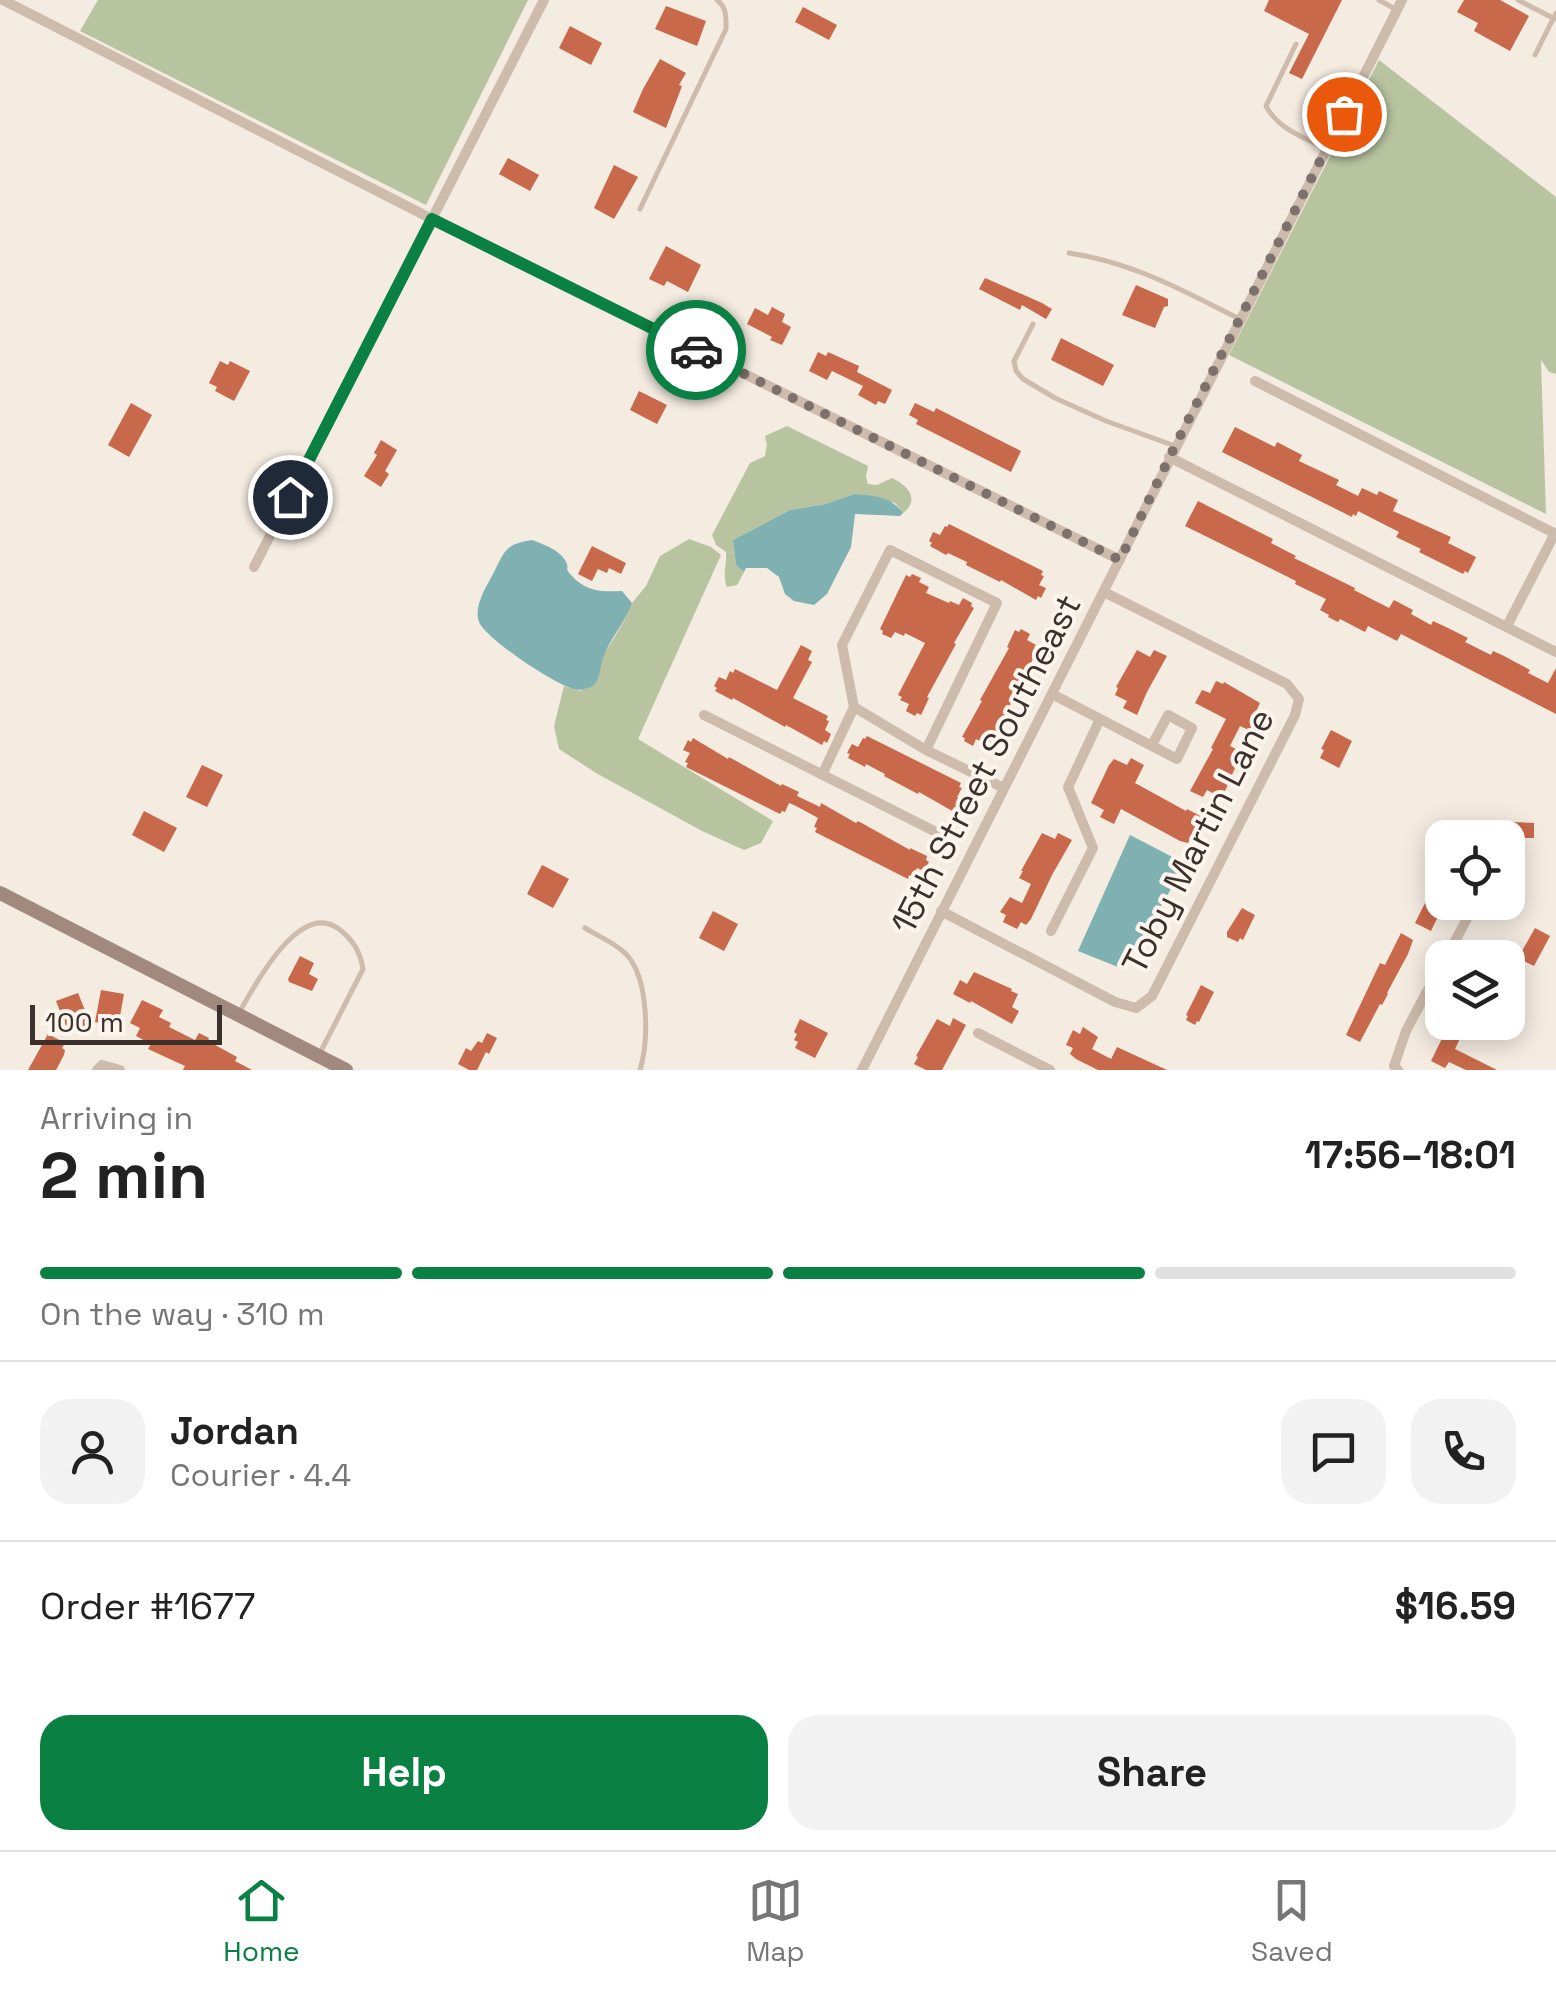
<!DOCTYPE html>
<meta charset="utf-8">
<style>
:root{--surface:#fff;--page:#f2f2f2;--text:#222;--muted:#767676;--line:#e0e0e0;--accent:#0b8043}
body{margin:0;font-family:"Space Grotesk",sans-serif;background:var(--page);color:var(--text);height:100vh;display:flex;flex-direction:column;font-size:38px;white-space:nowrap}
*{box-sizing:border-box;margin:0}
p{font-size:32px;color:var(--muted)}
.icon{flex:none;width:55px;height:55px;fill:none;stroke:currentColor;stroke-width:2;stroke-linecap:round;stroke-linejoin:round}
.map{position:relative;height:1070px;overflow:hidden}
.panel{display:flex;flex-direction:column;background:var(--surface);flex:1}
.panel>*{flex:none}
.buttons{position:absolute;left:1425px;top:820px;display:grid;gap:20px}
.buttons a{display:grid;place-items:center;width:100px;height:100px;border-radius:20px;background:var(--surface);box-shadow:0 5px 25px #0003;font-size:50px}
.scale{position:absolute;left:30px;bottom:25px;width:192px;box-sizing:border-box;padding-left:10px;border:5px solid #3b302b;border-top:0;font-size:28px;line-height:35px;white-space:nowrap;color:#3b302b;-webkit-text-stroke:8px #fbf5ee;paint-order:stroke}
.pin{position:absolute;display:grid;place-items:center;width:85px;height:85px;color:#fff;margin:-42px;border:5px solid #fff;border-radius:50%;box-shadow:0 2px 10px #0007}
.courier{position:absolute;display:grid;place-items:center;width:100px;height:100px;margin:-50px;border:8px solid #0b8043;border-radius:50%;background:#fff;color:#222;box-shadow:0 2px 12px #0007}
.headline em{font-style:normal;font-weight:700}
.headline div{display:flex;flex-direction:column-reverse}
.headline{display:flex;align-items:center;justify-content:space-between;height:170px;padding:0 40px}
h1{font-size:65px;font-weight:700;line-height:75px}
.bar{display:grid;grid-template-columns:repeat(4,1fr);gap:15px 10px;align-content:center;height:120px;padding:0 40px}
.bar i{height:12px;border-radius:8px;background:var(--line)}
.bar .active{background:var(--accent)}
.bar p{grid-column:span 4}
.line{display:flex;align-items:center;gap:25px;padding:0 40px;border-top:2px solid var(--line)}
.line div{flex:1}
.round{display:grid;place-items:center;flex:none;width:105px;height:105px;border-radius:30px;background:var(--page)}
.action{display:flex;gap:20px;margin-top:auto;padding:20px 40px}
.action a{flex:1;height:115px;border-radius:30px;background:var(--accent);color:#fff;font-size:40px;font-weight:700;line-height:115px;text-align:center}
.action a+a{background:var(--page);color:var(--text)}
.menu{display:flex;justify-content:space-around;align-items:center;height:140px;border-top:2px solid var(--line);background:var(--surface);font-size:28px;color:var(--muted)}
.menu a{display:grid;justify-items:center;gap:5px}
.menu .active{color:var(--accent)}
.map>svg:first-child{display:block}
.green{fill:#b8c4a0}
.water{fill:#7fb0b2}
.building{fill:#c8694b}
.lines{fill:none;stroke-linecap:round;stroke-linejoin:round}
.lane{stroke:#cdbbac;stroke-width:5}
.street{stroke:#cdbbac;stroke-width:10}
.secondary{stroke:#a18a7d;stroke-width:14}
.done{stroke:#7c716b;stroke-width:10;stroke-dasharray:0 18}
.route{stroke:#0b8043;stroke-width:12}
.labels{text-anchor:middle;stroke-width:8;stroke-linejoin:round;paint-order:stroke}
.street-label{font-size:35px;fill:#3b302b;stroke:#fbf5ee}
</style>
<div class="map">
<svg width="1556" height="1070" viewBox="0 0 1556 1070">
<rect width="100%" height="100%" fill="#f4ebe1"/>
<!-- green -->
<path class="green" d="M98,0H528L426,205L80,31Z
M1379,60L1556,197V374L1549,372L1541,360L1546,514L1229,355Z
M787,426L868,466L866,477L868,484L877,485L892,478C907,485 921,499 903,513L895,503L854,494L826,504L790,510L733,540L736,565L744,572L737,585L727,587C722,575 727,564 726,552L716,545L712,535L750,463L765,456L767,445L765,436Z
M689,539L711,547L721,555L638,739L773,821L761,843L744,850L702,831L596,773L559,749L554,726L564,686L580,691L597,675L603,656L624,621L632,603L646,586L660,556Z"/>
<!-- water -->
<path class="water" d="M854,494C875,496 890,496 903,513L900,516L855,514L851,547L827,594L814,605L794,601L785,594L779,577L767,568H746L744,572L736,565L733,540L790,510L826,504Z
M532,540C543,544 559,550 565,560C571,570 563,566 571,575C586,592 602,592 622,591L632,603C625,623 610,638 603,658C600,666 600,680 593,686C591,687 581,690 578,690C560,689 485,638 479,622C473,606 487,586 494,572C505,550 506,544 532,540Z
M1130,835L1186,864L1123,969L1078,951Z"/>
<!-- building -->
<path class="building" d="M1269,0H1342L1302,79L1289,73L1309,34L1264,11Z
M1464,0H1500L1529,16L1510,51L1474,31L1478,23L1457,12Z
M666,6L706,21L697,46L655,29Z
M803,7L837,25L829,40L795,22Z
M570,26L602,43L591,65L559,48Z
M660,59L686,73L679,85L682,86L666,128L633,112L643,89Z
M508,158L539,175L530,191L499,174Z
M614,165L638,177L614,219L594,208Z
M666,246L701,265L688,292L667,281L664,286L649,279Z
M985,278L1042,303L1052,309L1046,319L1022,305L1020,310L979,289Z
M1136,285L1168,299V306L1164,307L1155,328L1122,315Z
M772,307L785,314L782,322L791,327L782,345L770,340L772,337L747,324L755,308L768,315Z
M1061,338L1114,365L1103,386L1051,360Z
M818,352L826,356L828,352L859,366L857,372L892,390L885,404L878,401L876,405L858,395L863,386L832,371L827,380L809,371Z
M220,361L228,365L230,361L250,371L234,401L215,391L217,387L209,383Z
M639,391L667,405L657,424L630,410Z
M131,403L152,415L129,457L108,445Z
M915,403L934,412L936,408L1021,451L1011,472L916,424L918,420L909,415Z
M1235,427L1275,447L1277,442L1302,455L1299,461L1339,480L1336,485L1358,496L1362,488L1377,495L1379,491L1398,500L1393,511L1451,537L1448,543L1476,557L1468,573L1465,571L1463,574L1419,552L1421,549L1396,537L1399,532L1358,511L1356,516L1353,514L1352,517L1222,452Z
M381,440L397,450L385,471L389,474L381,487L364,476L377,455L374,453Z
M1198,501L1273,539L1271,543L1296,556L1294,558L1355,588L1354,590L1389,608L1394,600L1413,610L1411,614L1431,625L1433,621L1448,628L1468,638L1465,642L1491,655L1493,651L1502,655L1530,670L1528,673L1548,683L1556,668V714L1401,634L1397,641L1368,626L1365,632L1340,619L1338,622L1328,617L1329,615L1320,610L1326,599L1295,584L1296,581L1185,526Z
M949,524L1043,571L1041,575L1044,576L1039,585L1046,588L1041,598L1038,596L1036,600L1001,580L1000,582L966,565L967,562L948,553L946,555L930,546L932,543L929,541L933,532L940,535L945,526L947,527Z
M592,546L626,563L621,574L609,568L607,573L598,569L592,581L578,574Z
M912,574L921,578L919,582L929,587L926,593L949,603L950,601L959,605L963,598L972,603L971,606L974,608L954,643L956,644L927,697L929,698L921,715L917,713L915,716L906,711L909,704L900,700L902,697L898,695L925,643L905,633L904,636L895,632L891,638L882,634L883,631L880,629L906,575L910,577Z
M1021,629L1030,634L1027,640L1036,645L1034,647L1038,649L991,743L987,741L985,744L976,739L973,746L964,741L965,738L962,737L982,701L980,700L1009,648L1007,647L1015,630L1019,632Z
M801,645L812,651L808,660L812,662L793,698L828,716L826,720L829,721L825,730L831,734L827,743L824,741L822,745L786,725L785,727L733,698L732,700L715,691L717,688L714,686L719,677L726,680L730,671L733,673L735,669L777,690Z
M1137,650L1150,657L1154,650L1167,656L1147,692L1137,715L1123,708L1127,701L1115,695L1118,688L1116,687Z
M1216,681L1223,684L1224,682L1260,703L1254,716L1261,720L1255,733L1240,726L1230,746L1242,752L1225,791L1220,797L1207,790L1203,797L1190,791L1213,749L1211,748L1226,719L1195,703L1202,690L1210,693Z
M1331,730L1352,741L1339,768L1320,758L1324,750L1321,749Z
M867,736L961,783L959,787L962,788L957,797L964,800L959,810L956,808L954,812L919,792L918,794L884,776L885,774L866,764L865,767L848,758L850,754L847,753L852,744L858,747L863,738L865,739Z
M693,738L728,759L729,757L781,786L782,784L799,792L797,796L816,805L820,807L821,803L856,823L858,821L910,850V848L927,856L926,860L929,862L924,871L917,868L912,877L909,875L908,879L815,832L817,828L814,827L818,818L796,806L789,803L785,812L782,811L780,814L686,767L688,763L685,762L690,753L683,750L688,740L691,742Z
M1131,758L1144,765L1135,783L1186,811L1187,809L1208,820L1201,834L1194,830L1188,843L1180,841L1121,809L1114,824L1100,817L1104,810L1091,803L1109,765L1114,759L1127,765Z
M202,765L223,775L207,807L186,797Z
M144,811L177,828L164,852L132,835Z
M1492,821L1534,823V838H1525L1524,840H1508V838H1453Z
M1042,833L1055,839L1058,833L1072,840L1052,875L1031,919L1026,925L1021,922L1017,929L1003,922L1006,915L1000,912L1010,897L1022,903L1031,884L1019,878L1023,871H1021Z
M542,865L569,879L553,908L527,894Z
M1431,891L1442,897V908L1431,931L1415,923Z
M1242,908L1255,915L1243,940L1240,938L1238,942L1227,937V932Z
M713,911L738,924L724,951L699,938Z
M1535,928L1550,936L1534,966L1518,958Z
M1401,933L1413,940L1408,954L1387,993L1388,994L1382,1005L1380,1004L1360,1042L1346,1035L1380,963L1385,965Z
M300,956L314,963L309,974L318,979L312,991L289,982L288,979Z
M974,972L1012,989L1011,991L1018,994L1012,1007L1019,1011L1012,1024L971,1001L970,1003L953,994L960,980L967,984Z
M1201,985L1214,992L1199,1022L1197,1021L1195,1025L1186,1020L1188,1016L1186,1015Z
M101,990L124,994L118,1027L95,1022Z
M78,993L91,1025L80,1029L76,1021L66,1026L56,1001Z
M142,1000L163,1010L159,1017L171,1023L169,1027L195,1040L199,1033L209,1038L208,1041L237,1057L235,1061L252,1070H183L185,1066L148,1049L151,1044L136,1036L140,1028L130,1023Z
M953,1018L966,1025L942,1070H926L914,1064L918,1057L916,1056L937,1019L950,1026Z
M800,1019L828,1033L815,1058L795,1048L798,1042L794,1040L797,1034L794,1032Z
M1450,1022H1468L1455,1049L1497,1070H1466L1449,1062L1445,1068L1431,1061Z
M1083,1027L1098,1037L1092,1049L1111,1059L1117,1047L1167,1070H1098L1076,1059L1070,1054L1073,1048L1066,1045L1073,1030L1080,1034Z
M487,1033L497,1038L489,1054L486,1052L477,1070H469L458,1064L466,1048L471,1051L478,1041L482,1043Z
M48,1034L65,1043L62,1048L65,1050L64,1055L56,1070H28Z"/>
<g class="lines">
<!-- lane -->
<path class="lane" d="M1379,0L1397,10
M1518,0L1555,19
M1296,44L1266,106C1278,129 1303,137 1325,148
M1535,55L1556,13
M640,209L726,29C726,17 727,8 717,0
M1069,253C1135,263 1181,290 1240,319
M1033,324L1014,361L1016,371L1023,379L1055,398L1106,421L1175,446
M585,928C598,936 615,943 626,954C649,978 649,1040 640,1070
M239,1013C254,987 299,899 339,929C353,940 360,951 363,969L320,1053"/>
<!-- street -->
<path class="street" d="M3,0L432,219L1120,560
M1255,381L1556,534
M1169,457L1556,652
M254,567L544,0
M1507,626L1555,533
M1052,694L1177,759L1192,728L1168,715L1152,745
M704,715L938,833
M926,750L997,603L890,550L842,645L854,707L926,750L1004,788
M822,775L854,707
M941,911L1115,1002L1136,1008L1152,996L1295,715L1299,699L1287,684L1104,592
M1051,931L1093,848L1068,787L1100,719
M1446,958L1471,911L1483,902
M978,1033L1050,1070
M97,1070L102,1065L120,1070
M862,1070L1402,0
M1398,1070L1394,1066L1406,1031L1442,963"/>
<!-- secondary -->
<path class="secondary" d="M0,893L346,1070"/>
</g>
<g class="lines">
<!-- done -->
<path class="done" d="M696,350L1120,560L1175,446L1344,114"/>
<!-- route -->
<path class="route" d="M290,497L432,219L696,350"/>
</g>
<g class="labels">
<!-- street labels -->
<g class="street-label">
<text transform="translate(986 764) rotate(-63)" y="12">15th Street Southeast</text>
<text transform="translate(1198 841) rotate(-63)" y="12">Toby Martin Lane</text>
</g>
</g>
</svg>
<div class="buttons">
<a><svg class="icon" aria-label="locate" viewBox="0 0 24 24"><circle cx="12" cy="12" r="6"/><path d="M12 2v4M12 18v4M2 12h4M18 12h4"/></svg></a>
<a><svg class="icon" aria-label="layers" viewBox="0 0 24 24"><path d="M12 4l9 5-9 5-9-5zM3 14l9 5 9-5"/></svg></a>
</div>
<div class="scale">100 m</div>
<div class="pin" style="left:1344px;top:114px;background:#ea580c"><svg class="icon" aria-label="bag" viewBox="0 0 24 24"><path d="M5 8h14l-1 12H6zM9 8a3 3 0 0 1 6 0"/></svg></div>
<div class="pin" style="left:290px;top:497px;background:#1f2937"><svg class="icon" aria-label="home" viewBox="0 0 24 24"><path d="M3 11l9-7 9 7M6 9v11h12V9"/></svg></div>
<div class="courier" style="left:696px;top:350px"><svg class="icon" aria-label="car" viewBox="0 0 24 24"><path d="M5 17H2v-5l4-1 3-4h7l3 4 3 1v5h-3M9 17h6M6 11h13"/><circle cx="7" cy="17" r="2"/><circle cx="17" cy="17" r="2"/></svg></div>
</div>
<section class="panel">
<div class="headline"><div><h1>2 min</h1><p>Arriving in</p></div><em>17:56–18:01</em></div>
<div class="bar"><i class="active"></i><i class="active"></i><i class="active"></i><i></i><p>On the way · 310 m</p></div>
<div class="line" style="height:180px"><a class="round"><svg class="icon" aria-label="person" viewBox="0 0 24 24"><circle cx="12" cy="8" r="4"/><path d="M4 21q1-7 8-7t8 7"/></svg></a><div><b>Jordan</b><p>Courier · 4.4</p></div><a class="round"><svg class="icon" aria-label="chat" viewBox="0 0 24 24"><path d="M4 5h16v11H9l-5 4z"/></svg></a><a class="round"><svg class="icon" aria-label="phone" viewBox="0 0 24 24"><path d="M5 4h4l2 5-3 2q2 4 5 5l2-3 5 2v4C11 20 4 13 5 4z"/></svg></a></div>
<div class="line" style="height:130px"><div>Order #1677</div><b>$16.59</b></div>
<div class="action"><a>Help</a><a>Share</a></div>
</section>
<nav class="menu">
<a class="active"><svg class="icon" aria-label="home" viewBox="0 0 24 24"><path d="M3 11l9-7 9 7M6 9v11h12V9"/></svg>Home</a>
<a><svg class="icon" aria-label="map" viewBox="0 0 24 24"><path d="M3 6l6-2 6 2 6-2v14l-6 2-6-2-6 2zM9 4v14M15 6v14"/></svg>Map</a>
<a><svg class="icon" aria-label="saved" viewBox="0 0 24 24"><path d="M7 4h10v16l-5-4-5 4z"/></svg>Saved</a>
</nav>
